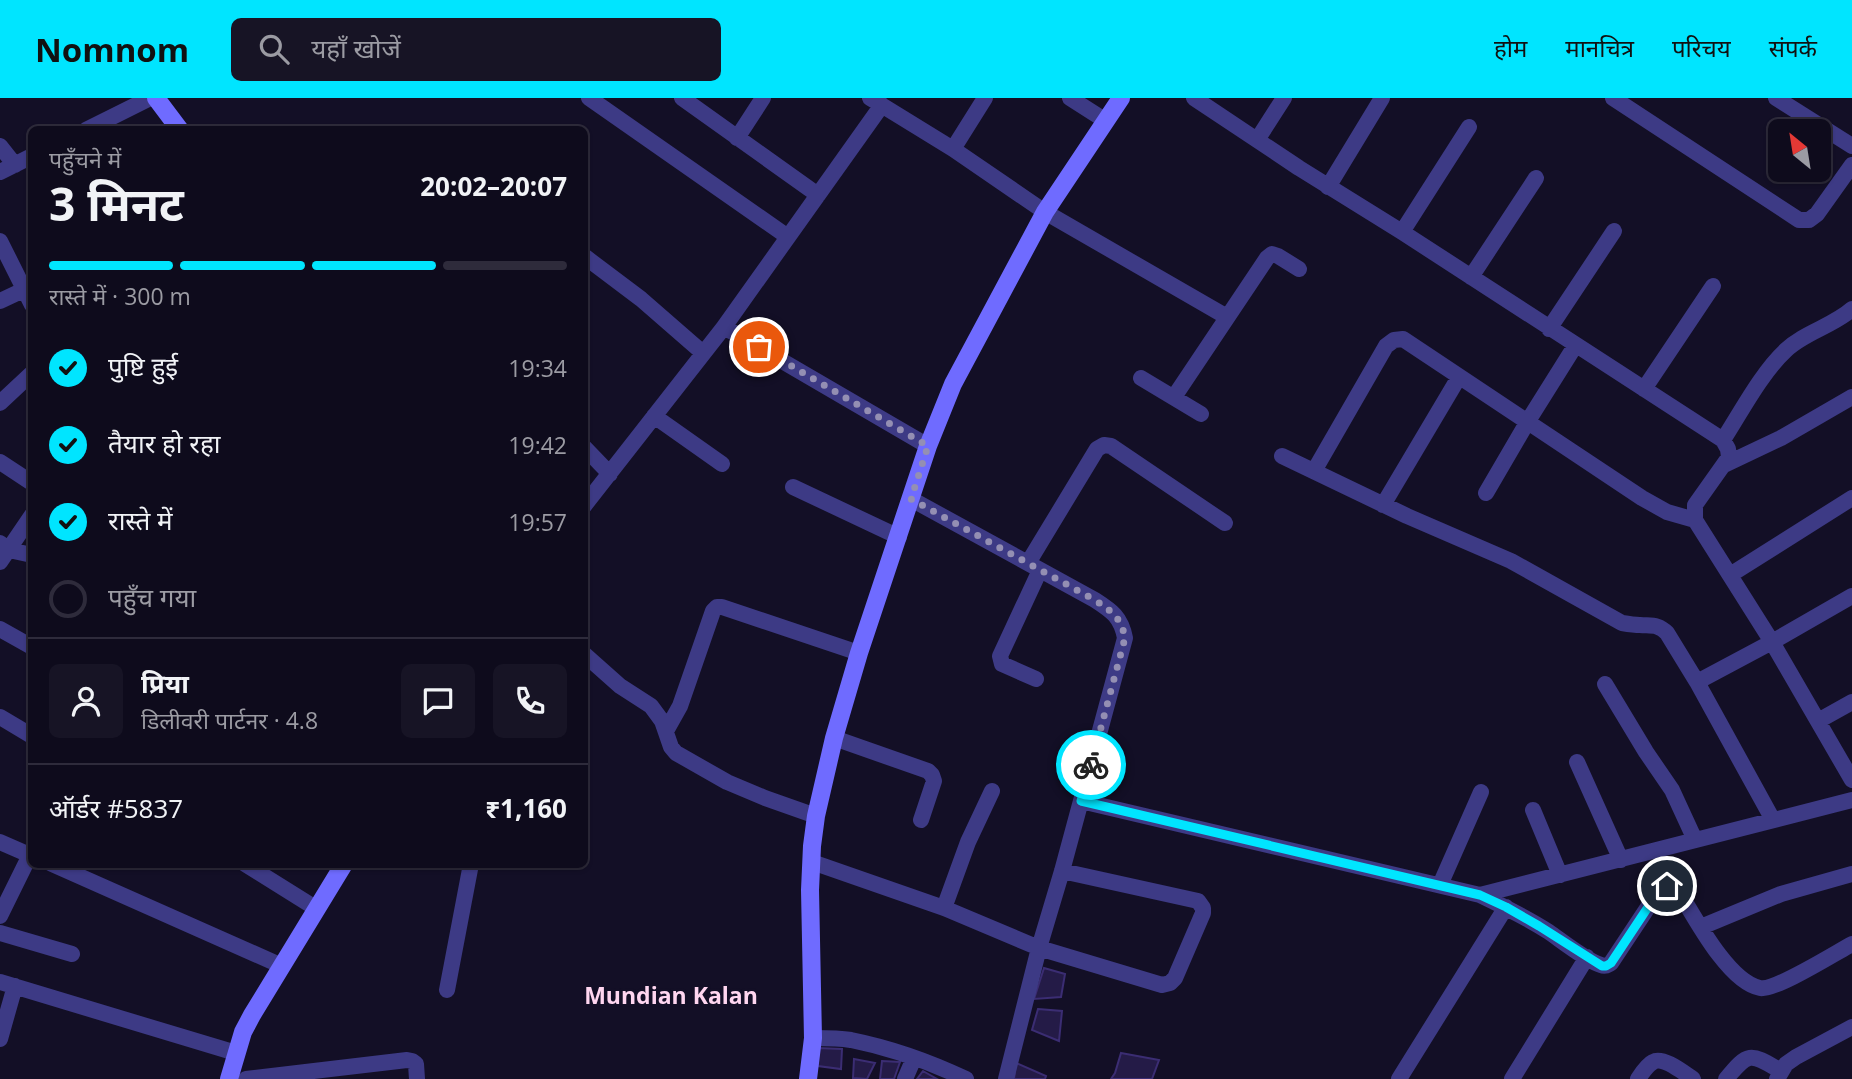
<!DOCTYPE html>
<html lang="hi">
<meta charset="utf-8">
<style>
:root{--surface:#0e0b1c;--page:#171425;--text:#f1f3f6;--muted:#9b9ba3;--line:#2e2b3b;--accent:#00e5ff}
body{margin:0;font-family:"Open Sans","Noto Sans Devanagari",sans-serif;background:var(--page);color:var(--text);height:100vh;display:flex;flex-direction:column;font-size:26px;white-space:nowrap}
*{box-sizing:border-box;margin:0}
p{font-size:23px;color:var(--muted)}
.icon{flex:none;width:38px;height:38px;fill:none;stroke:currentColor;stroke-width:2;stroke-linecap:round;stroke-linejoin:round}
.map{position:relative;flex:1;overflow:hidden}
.panel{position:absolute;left:28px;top:28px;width:560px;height:742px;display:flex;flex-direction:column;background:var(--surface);border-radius:10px;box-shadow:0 2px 5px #0004,0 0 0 2px var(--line)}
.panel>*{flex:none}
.needle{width:46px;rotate:330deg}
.tools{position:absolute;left:1768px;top:21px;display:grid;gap:14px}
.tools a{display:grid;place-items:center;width:63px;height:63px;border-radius:10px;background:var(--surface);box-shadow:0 2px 5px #0004,0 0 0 2px var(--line);font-size:35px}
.pin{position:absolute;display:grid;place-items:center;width:60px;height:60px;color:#fff;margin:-30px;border:4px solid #fff;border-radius:50%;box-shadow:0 2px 7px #0007}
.courier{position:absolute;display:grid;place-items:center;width:70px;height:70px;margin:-35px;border:5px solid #00e5ff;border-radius:50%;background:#fff;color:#222;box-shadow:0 2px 9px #0007}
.headline em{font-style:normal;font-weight:700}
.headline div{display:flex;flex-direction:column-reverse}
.headline{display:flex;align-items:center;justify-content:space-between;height:119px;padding:0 21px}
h1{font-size:46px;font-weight:700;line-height:52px}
.bar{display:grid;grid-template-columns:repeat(4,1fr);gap:10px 7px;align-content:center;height:84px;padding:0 21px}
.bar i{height:9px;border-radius:5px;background:var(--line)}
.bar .active{background:var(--accent)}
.bar p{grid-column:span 4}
.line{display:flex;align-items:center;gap:18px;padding:0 21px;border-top:2px solid var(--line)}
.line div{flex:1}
.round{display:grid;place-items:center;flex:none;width:74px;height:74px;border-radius:10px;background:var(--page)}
ol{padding:0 21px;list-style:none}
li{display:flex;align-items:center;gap:21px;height:77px}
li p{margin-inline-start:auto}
li .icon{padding:7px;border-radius:50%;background:var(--accent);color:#111;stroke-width:4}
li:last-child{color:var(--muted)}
li i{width:38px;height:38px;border:4px solid var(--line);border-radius:50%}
header{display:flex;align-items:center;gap:42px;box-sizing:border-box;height:98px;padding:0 35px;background:var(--accent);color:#111}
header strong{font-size:33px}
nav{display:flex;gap:38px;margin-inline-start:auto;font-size:24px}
.search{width:490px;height:63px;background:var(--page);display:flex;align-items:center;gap:18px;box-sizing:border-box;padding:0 24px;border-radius:10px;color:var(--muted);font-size:26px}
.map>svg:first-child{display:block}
.building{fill:#241b47;stroke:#3b2d73;stroke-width:2}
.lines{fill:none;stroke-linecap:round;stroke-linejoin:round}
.street{stroke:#3d3a85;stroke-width:16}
.secondary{stroke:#6f6bff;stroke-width:18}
.done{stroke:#948fb3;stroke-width:7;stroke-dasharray:0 12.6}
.route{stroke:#00e5ff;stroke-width:9}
.labels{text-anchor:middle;stroke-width:6;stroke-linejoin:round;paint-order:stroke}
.quarter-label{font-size:23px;font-weight:bold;fill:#ffd6f0;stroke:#130f26}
</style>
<header>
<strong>Nomnom</strong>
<div class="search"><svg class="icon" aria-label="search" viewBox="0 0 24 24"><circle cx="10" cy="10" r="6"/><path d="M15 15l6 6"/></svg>यहाँ खोजें</div>
<nav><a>होम</a><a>मानचित्र</a><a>परिचय</a><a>संपर्क</a></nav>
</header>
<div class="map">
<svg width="1852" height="981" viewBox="0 0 1852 981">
<rect width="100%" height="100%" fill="#130f26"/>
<!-- building -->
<path class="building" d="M1044,870L1065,876L1061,899L1034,901Z
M1038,911L1062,913L1059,943L1032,932Z
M818,950L842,951L841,971L818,968Z
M1121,955L1159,962L1152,981H1111L1115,975Z
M854,961L875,965L867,981L853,980Z
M882,963L900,964L894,981H880Z
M1016,965L1046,978L1045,981H1014Z
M923,973L937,981H917Z"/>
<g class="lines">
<!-- street -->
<path class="street" d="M589,0L788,139
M682,0L818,97
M870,0L953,51L1045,114L1227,219
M1070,0L1106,23
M1194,0L1299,70L1402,134L1723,342L1728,351L1729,359L1695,407V422L1772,544L1852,682
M1613,0L1799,122H1809L1817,116L1852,67
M1776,0L1852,48
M86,32L150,0
M737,40L763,0
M1257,42L1284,0
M0,48L15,67
M953,51L985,0
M0,74L32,58
M1328,89L1382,0
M1402,134L1469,29
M0,143L32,207
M584,158L641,201L703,255
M1471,179L1536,80
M0,203L32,188
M724,229L882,7
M1549,231L1614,133
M1141,280L1201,316
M1644,291L1713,188
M1174,299L1267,160L1272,156L1278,158L1299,171
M0,305L32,275
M654,318L722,366
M1723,342C1741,314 1762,274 1786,252C1805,234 1833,228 1852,211
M584,349L610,376
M1282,358L1407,418L1511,463L1622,525C1628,526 1634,527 1640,527C1652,528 1658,526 1667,535L1697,584L1773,722
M0,364L32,385
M1724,367L1781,340L1852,299
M1314,373L1386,248L1394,242L1403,241L1642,400L1667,414L1695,422
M793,389L899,439
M1486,395L1528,323L1575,248
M911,401L1095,502C1112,513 1121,519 1125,540L1062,773L1039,850L1006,981
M1383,407L1459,279
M584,408L724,229L928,348
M0,445L9,452L32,457
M0,464L32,417
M1028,465L1097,351L1104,347L1111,348L1225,425
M1730,477L1852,400
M0,531L32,549
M584,556L620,588L651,608L662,623L671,649L676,655L727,684L765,700L816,718
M1036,581L1002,566L1000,558L1040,472
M1697,584L1772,544L1852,498
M1605,586L1646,654L1672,692L1695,742
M0,619L32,638
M1818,623L1852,604
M666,633L680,608L713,513L717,509H722L859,555
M834,640L928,673L932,677L934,683L921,722
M1577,664L1621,762
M1081,703L1480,797L1852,702
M1533,712L1560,777
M0,744L32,758
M812,764L944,810L1039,850L1162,887L1170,885L1175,880L1203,815V810L1198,803L1062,773
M52,766L282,868
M245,766L317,811
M1440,787L1481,694
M1480,797C1503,808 1527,820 1549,834C1562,843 1587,863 1601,867C1606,869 1607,867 1611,865L1660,791C1668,787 1671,787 1678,792C1694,818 1728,884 1760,890C1775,893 1835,855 1852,846
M944,810L968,744L992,693
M0,818L30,757
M1701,829L1781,796L1852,776
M0,835L72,856
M0,884L236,955
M447,892L471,766
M813,940C825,940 839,940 851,942C891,950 930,964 966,981
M0,941L15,888
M246,981L407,962L412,963L416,966L417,981
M905,981L914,960
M1399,981L1506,809
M1512,981L1587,859
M1638,981C1642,975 1647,967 1653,964C1663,958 1684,975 1693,981
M1726,981C1749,953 1750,955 1781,973
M1777,981L1786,966L1796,959L1852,929"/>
<!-- secondary -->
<path class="secondary" d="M156,0L180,32
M229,981L243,934L252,917L344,766
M808,981L813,940L810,792L812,748L816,718L834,640L859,555L928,348L953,286L1045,114L1121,0"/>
</g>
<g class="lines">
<!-- done -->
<path class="done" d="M759,249L928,348L911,401L1095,502C1112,514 1121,519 1125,540L1091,667"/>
<!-- route -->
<path class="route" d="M1091,667L1081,703L1480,797L1506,809L1539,828L1602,868H1606L1611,865L1660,791L1667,788"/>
</g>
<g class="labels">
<!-- quarter labels -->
<g class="quarter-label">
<text x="671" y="906">Mundian Kalan</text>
</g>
</g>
</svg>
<div class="tools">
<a><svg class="needle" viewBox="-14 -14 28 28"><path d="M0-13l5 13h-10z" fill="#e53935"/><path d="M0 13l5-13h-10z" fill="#9b9ba3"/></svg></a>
</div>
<div class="pin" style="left:759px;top:249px;background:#ea580c"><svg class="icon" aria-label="bag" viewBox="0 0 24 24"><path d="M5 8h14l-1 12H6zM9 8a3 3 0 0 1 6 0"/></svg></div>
<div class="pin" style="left:1667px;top:788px;background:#1f2937"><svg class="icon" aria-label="home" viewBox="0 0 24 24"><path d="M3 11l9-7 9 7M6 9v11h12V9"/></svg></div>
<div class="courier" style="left:1091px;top:667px"><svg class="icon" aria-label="bike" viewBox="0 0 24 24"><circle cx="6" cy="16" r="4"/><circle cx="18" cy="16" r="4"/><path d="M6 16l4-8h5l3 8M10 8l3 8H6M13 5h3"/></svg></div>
<section class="panel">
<div class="headline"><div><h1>3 मिनट</h1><p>पहुँचने में</p></div><em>20:02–20:07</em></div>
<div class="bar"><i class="active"></i><i class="active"></i><i class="active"></i><i></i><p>रास्ते में · 300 m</p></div>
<ol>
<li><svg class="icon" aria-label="check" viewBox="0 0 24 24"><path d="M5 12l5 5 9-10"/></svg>पुष्टि हुई<p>19:34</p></li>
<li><svg class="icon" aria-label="check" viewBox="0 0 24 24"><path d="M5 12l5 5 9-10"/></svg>तैयार हो रहा<p>19:42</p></li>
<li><svg class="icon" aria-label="check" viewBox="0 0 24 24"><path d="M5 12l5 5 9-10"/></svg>रास्ते में<p>19:57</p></li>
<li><i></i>पहुँच गया</li>
</ol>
<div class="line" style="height:126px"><a class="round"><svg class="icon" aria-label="person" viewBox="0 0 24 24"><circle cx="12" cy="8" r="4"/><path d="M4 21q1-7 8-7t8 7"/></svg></a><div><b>प्रिया</b><p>डिलीवरी पार्टनर · 4.8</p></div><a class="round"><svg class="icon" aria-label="chat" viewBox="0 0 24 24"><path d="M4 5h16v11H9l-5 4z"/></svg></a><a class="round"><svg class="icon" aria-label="phone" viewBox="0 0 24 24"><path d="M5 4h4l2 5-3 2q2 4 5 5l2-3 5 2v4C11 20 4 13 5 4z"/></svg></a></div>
<div class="line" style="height:91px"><div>ऑर्डर #5837</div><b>₹1,160</b></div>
</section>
</div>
